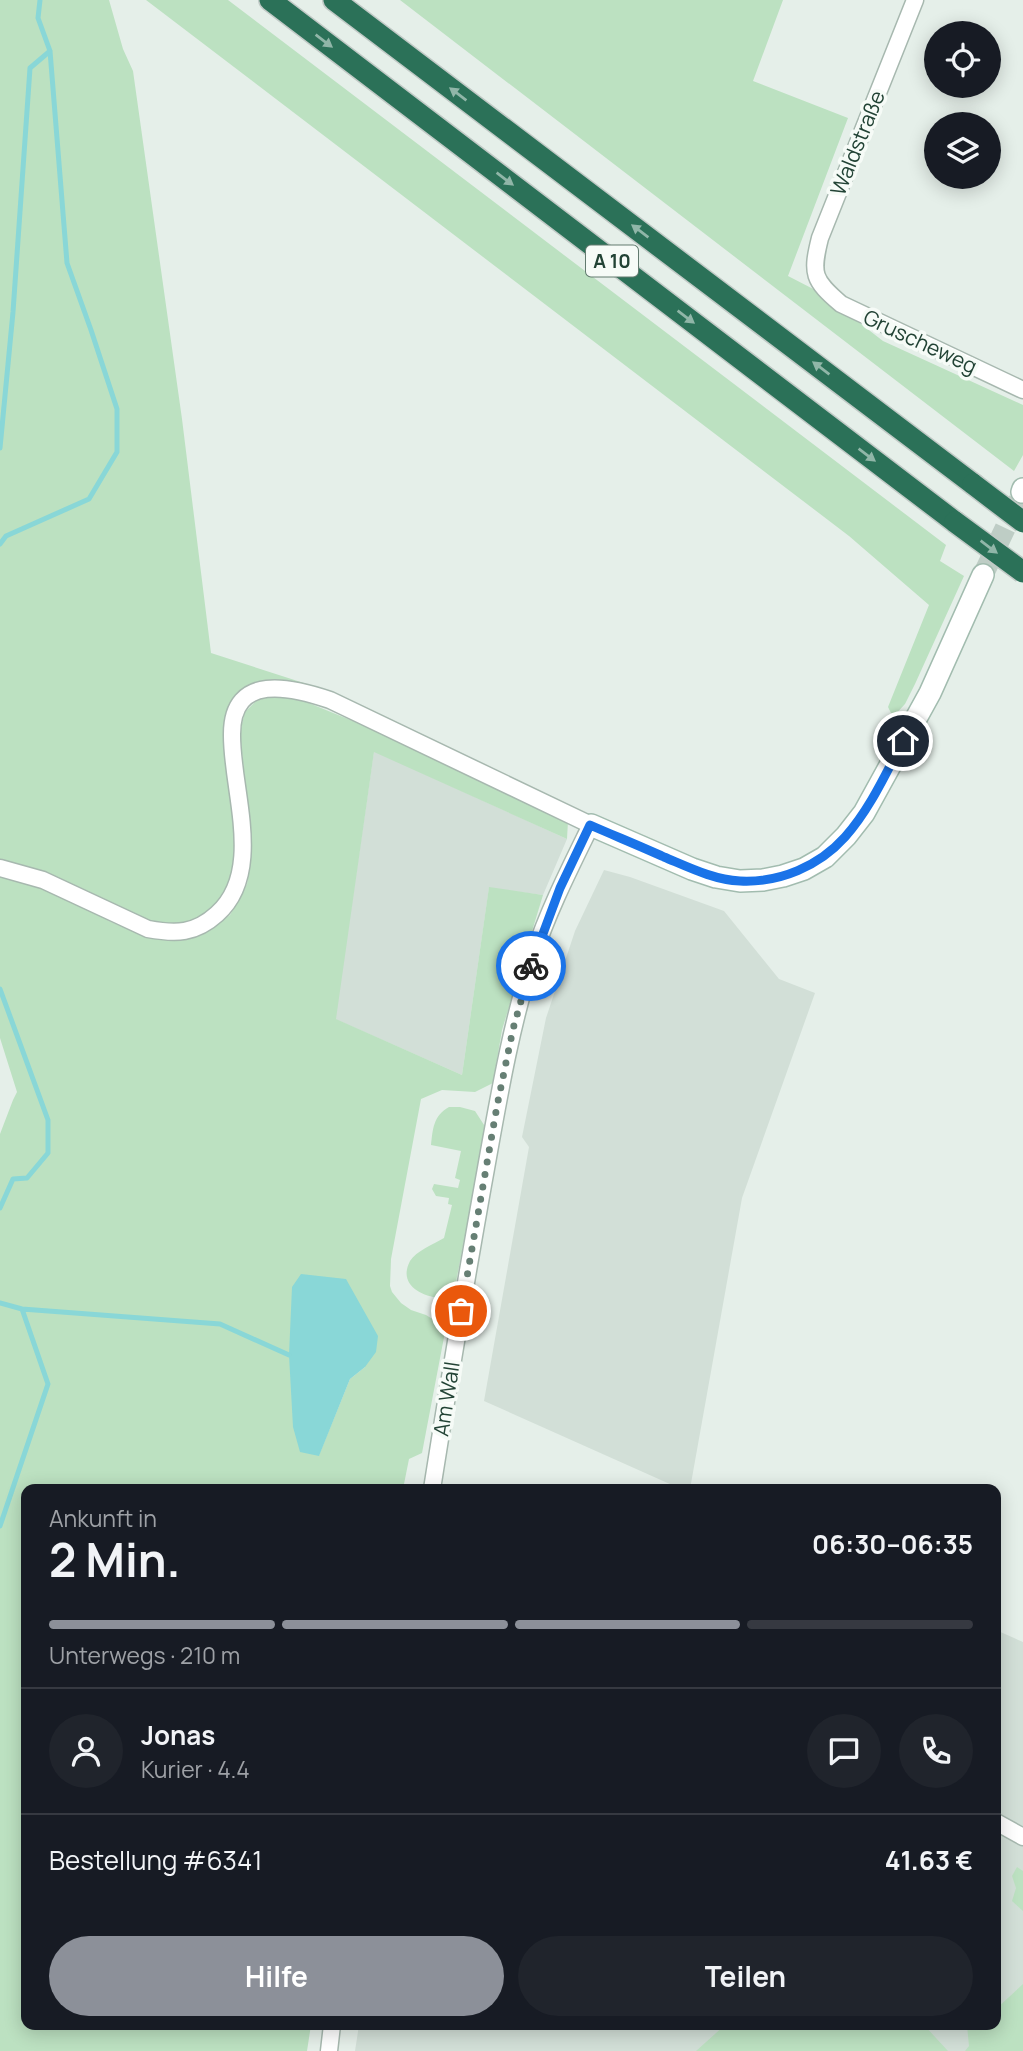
<!DOCTYPE html>
<html lang="de">
<meta charset="utf-8">
<style>
:root{--surface:#171b24;--page:#20242c;--text:#f1f3f6;--muted:#9ea1a6;--line:#363941;--accent:#8c9099}
body{margin:0;font-family:Manrope,sans-serif;background:var(--page);color:var(--text);height:100vh;display:flex;flex-direction:column;font-size:26px;white-space:nowrap}
*{box-sizing:border-box;margin:0}
p{font-size:23px;color:var(--muted)}
.icon{flex:none;width:38px;height:38px;fill:none;stroke:currentColor;stroke-width:2;stroke-linecap:round;stroke-linejoin:round}
.map{position:relative;flex:1;overflow:hidden}
.panel{position:absolute;left:21px;top:1484px;width:980px;height:546px;display:flex;flex-direction:column;background:var(--surface);border-radius:14px;box-shadow:0 4px 18px #0003}
.panel>*{flex:none}
.fabs{position:absolute;left:924px;top:21px;display:grid;gap:14px}
.fabs a{display:grid;place-items:center;width:77px;height:77px;border-radius:50%;background:var(--surface);box-shadow:0 4px 18px #0003;font-size:35px}
.pin{position:absolute;display:grid;place-items:center;width:60px;height:60px;color:#fff;margin:-30px;border:4px solid #fff;border-radius:50%;box-shadow:0 2px 7px #0007}
.courier{position:absolute;display:grid;place-items:center;width:70px;height:70px;margin:-35px;border:5px solid #1a73e8;border-radius:50%;background:#fff;color:#222;box-shadow:0 2px 9px #0007}
.head em{font-style:normal;font-weight:700}
.head div{display:flex;flex-direction:column-reverse}
.head{display:flex;align-items:center;justify-content:space-between;height:119px;padding:0 28px}
h1{font-size:46px;font-weight:700;line-height:52px}
.bar{display:grid;grid-template-columns:repeat(4,1fr);gap:10px 7px;align-content:center;height:84px;padding:0 28px}
.bar i{height:9px;border-radius:5px;background:var(--line)}
.bar .on{background:var(--accent)}
.bar p{grid-column:span 4}
.line{display:flex;align-items:center;gap:18px;padding:0 28px;border-top:2px solid var(--line)}
.line div{flex:1}
.round{display:grid;place-items:center;flex:none;width:74px;height:74px;border-radius:37px;background:var(--page)}
.action{display:flex;gap:14px;margin-top:auto;padding:14px 28px}
.action a{flex:1;height:80px;border-radius:42px;background:var(--accent);color:#fff;font-size:28px;font-weight:700;line-height:80px;text-align:center}
.action a+a{background:var(--page);color:var(--text)}
.map>svg:first-child{display:block}
.built{fill:#d2dfd7}
.green{fill:#bce1c1;fill-rule:evenodd}
.water{fill:#89d7d7}
.lines{fill:none;stroke-linecap:round;stroke-linejoin:round}
.stream{stroke:#89d7d7;stroke-width:5}
.secondary-tunnel{stroke:#becdc5;stroke-width:21;stroke-dasharray:21 10;stroke-linecap:butt}
.street-casing{stroke:#a7b8af;stroke-width:19}
.secondary-casing{stroke:#a2bcaf;stroke-width:24}
.highway-casing{stroke:#c1cac6;stroke-width:24}
.street{stroke:#fff;stroke-width:16}
.secondary{stroke:#fff;stroke-width:21}
.highway{stroke:#2b7158;stroke-width:21}
.highway-bridge-casing{stroke:#c1cac6;stroke-width:24;stroke-linecap:butt}
.highway-bridge{stroke:#2b7158;stroke-width:21}
.oneway{fill:#90b6a8}
.done{stroke:#667f74;stroke-width:7;stroke-dasharray:0 12.6}
.route{stroke:#1a73e8;stroke-width:9}
.labels{text-anchor:middle;stroke-width:7;stroke-linejoin:round;paint-order:stroke}
.shield{fill:#f6fbf7;stroke:#627a6f;stroke-width:2}
.shield-label{font-size:19px;font-weight:bold;fill:#224335}
.street-label{font-size:21px;fill:#224335;stroke:#f6fbf7}
</style>
<div class="map">
<svg width="1023" height="2051" viewBox="0 0 1023 2051">
<rect width="100%" height="100%" fill="#e5efe9"/>
<!-- built -->
<path class="built" d="M374,751L567,839L543,895L489,888L462,1075L335,1019Z
M604,870L630,877L724,911L779,979L815,993L742,1198L690,1489H681L484,1401L529,1147L522,1137L546,1018L575,931Z
M996,1630L1023,1642V2051H911L888,2025H996Z
M359,2025H747L719,2051H355Z"/>
<!-- green -->
<path class="green" d="M0,0H109L123,49L133,71L182,419L211,653L310,685C269,676 235,674 226,723C228,746 231,769 233,792C237,836 246,899 195,919C181,925 163,925 148,921C123,914 99,898 76,886C51,874 26,867 0,861Z
M146,0H228L946,545L940,561L964,576L915,684L905,704L893,717L888,707L929,605L849,536Z
M400,0H783L753,81L848,118L788,276L821,293L883,341L1023,405V455L1014,471Z
M276,695L294,697L375,730L568,821L567,839L374,752L336,1019L462,1075L489,887L543,895L502,1030L493,1083L475,1092L442,1090L421,1099L391,1259L390,1286L392,1292L401,1303L411,1310L426,1315L434,1320L445,1332L422,1453L409,1459L403,1489H26V2025H311L307,2051H0V1134L13,1100L17,1092L0,1038V874L54,890L111,922L147,937L180,940L202,935L208,931L230,915L247,884L252,851L240,732L245,712L256,701ZM301,1275L365,1367L350,1379L319,1455Z
M449,1107H460L475,1111L486,1128L455,1287L439,1298C420,1296 398,1284 410,1261C416,1251 434,1244 444,1238L452,1205L448,1204L449,1198L436,1196L432,1189L434,1184L458,1188L460,1180L455,1178L461,1151L431,1145C433,1129 433,1116 449,1107Z
M1017,1867L1023,1871V1911L1012,1901L1016,1888L1012,1876Z
M1023,1984V2051H965L969,2046L967,2025H972L975,2028L979,2025H996V2009Z
M725,2025H924L948,2051H696Z"/>
<!-- water -->
<path class="water" d="M301,1274L346,1279L378,1336L376,1352L365,1367L350,1379L319,1456L300,1452L293,1427L289,1355L292,1287Z"/>
<g class="lines">
<!-- stream -->
<path class="stream" d="M0,448L13,312L30,68L50,51
M0,544L6,536L89,499L117,452V409L91,330L67,263L50,51L38,18L40,0
M0,989L48,1120V1153L27,1178L13,1179L0,1208
M0,1303L22,1309L220,1324L289,1355
M0,1526L48,1384L22,1309"/>
<!-- secondary-tunnel -->
<path class="secondary-tunnel" d="M983,575L1020,497"/>
<defs>
<path id="street" d="M915,0L820,238C811,274 813,280 841,304L1023,390
M0,868L43,880L148,929C176,934 195,934 217,914C265,871 231,789 232,734C232,672 292,687 330,700L591,825C570,868 548,911 533,957C509,1031 497,1108 483,1185C465,1286 448,1388 432,1489
M996,1822L1023,1837
M329,2051L332,2025"/>
<path id="secondary" d="M1022,492L1023,489
M591,825L692,869L716,877L740,881L763,880L783,876L804,869L825,857L846,836L864,813L930,693L983,575"/>
<path id="highway" d="M270,0L955,522
M334,0L973,484"/>
</defs>
<!-- street casing -->
<use href="#street" class="street-casing"/>
<!-- secondary casing -->
<use href="#secondary" class="secondary-casing"/>
<!-- highway casing -->
<use href="#highway" class="highway-casing"/>
<!-- street -->
<use href="#street" class="street"/>
<!-- secondary -->
<use href="#secondary" class="secondary"/>
<!-- highway -->
<use href="#highway" class="highway"/>
<defs>
<path id="highway-bridge" d="M973,484L1023,522
M955,522L1023,572"/>
</defs>
<!-- highway-bridge casing -->
<use href="#highway-bridge" class="highway-bridge-casing"/>
<!-- highway-bridge -->
<use href="#highway-bridge" class="highway-bridge"/>
</g>
<!-- one-way arrows -->
<defs><path id="oneway-solid" d="M-6-.8H1V-3.2L6.5 0L1 3.2V.8H-6Z" transform="scale(1.75)"/></defs>
<g class="oneway">
<use href="#oneway-solid" transform="translate(324 41) rotate(37)"/>
<use href="#oneway-solid" transform="translate(458 94) rotate(-143)"/>
<use href="#oneway-solid" transform="translate(505 179) rotate(37)"/>
<use href="#oneway-solid" transform="translate(640 231) rotate(-143)"/>
<use href="#oneway-solid" transform="translate(686 317) rotate(37)"/>
<use href="#oneway-solid" transform="translate(821 368) rotate(-143)"/>
<use href="#oneway-solid" transform="translate(867 455) rotate(37)"/>
<use href="#oneway-solid" transform="translate(989 547) rotate(37)"/>
</g>
<g class="lines">
<!-- done -->
<path class="done" d="M461,1311L497,1106L513,1029L531,966"/>
<!-- route -->
<path class="route" d="M531,966L560,888L590,825C615,836 640,846 664,857C688,867 714,880 740,881C780,883 819,866 845,837C870,809 886,773 903,741"/>
</g>
<g class="labels">
<!-- shield labels -->
<rect class="shield" x="586" y="245.5" width="52" height="31" rx="5"/>
<g class="shield-label">
<text x="612" y="268">A 10</text>
</g>
<!-- street labels -->
<g class="street-label">
<text transform="translate(858 143) rotate(-68)" y="7">Waldstraße</text>
<text transform="translate(920 342) rotate(25)" y="7">Gruscheweg</text>
<text transform="translate(447 1399) rotate(-81)" y="7">Am Wall</text>
</g>
</g>
</svg>
<div class="fabs">
<a><svg class="icon" aria-label="locate" viewBox="0 0 24 24"><circle cx="12" cy="12" r="6"/><path d="M12 2v4M12 18v4M2 12h4M18 12h4"/></svg></a>
<a><svg class="icon" aria-label="layers" viewBox="0 0 24 24"><path d="M12 4l9 5-9 5-9-5zM3 14l9 5 9-5"/></svg></a>
</div>
<div class="pin" style="left:461px;top:1311px;background:#ea580c"><svg class="icon" aria-label="bag" viewBox="0 0 24 24"><path d="M5 8h14l-1 12H6zM9 8a3 3 0 0 1 6 0"/></svg></div>
<div class="pin" style="left:903px;top:741px;background:#1f2937"><svg class="icon" aria-label="home" viewBox="0 0 24 24"><path d="M3 11l9-7 9 7M6 9v11h12V9"/></svg></div>
<div class="courier" style="left:531px;top:966px"><svg class="icon" aria-label="bike" viewBox="0 0 24 24"><circle cx="6" cy="16" r="4"/><circle cx="18" cy="16" r="4"/><path d="M6 16l4-8h5l3 8M10 8l3 8H6M13 5h3"/></svg></div>
<section class="panel">
<div class="head"><div><h1>2 Min.</h1><p>Ankunft in</p></div><em>06:30–06:35</em></div>
<div class="bar"><i class="on"></i><i class="on"></i><i class="on"></i><i></i><p>Unterwegs · 210 m</p></div>
<div class="line" style="height:126px"><a class="round"><svg class="icon" aria-label="person" viewBox="0 0 24 24"><circle cx="12" cy="8" r="4"/><path d="M4 21q1-7 8-7t8 7"/></svg></a><div><b>Jonas</b><p>Kurier · 4.4</p></div><a class="round"><svg class="icon" aria-label="chat" viewBox="0 0 24 24"><path d="M4 5h16v11H9l-5 4z"/></svg></a><a class="round"><svg class="icon" aria-label="phone" viewBox="0 0 24 24"><path d="M5 4h4l2 5-3 2q2 4 5 5l2-3 5 2v4C11 20 4 13 5 4z"/></svg></a></div>
<div class="line" style="height:91px"><div>Bestellung #6341</div><b>41.63 €</b></div>
<div class="action"><a>Hilfe</a><a>Teilen</a></div>
</section>
</div>
